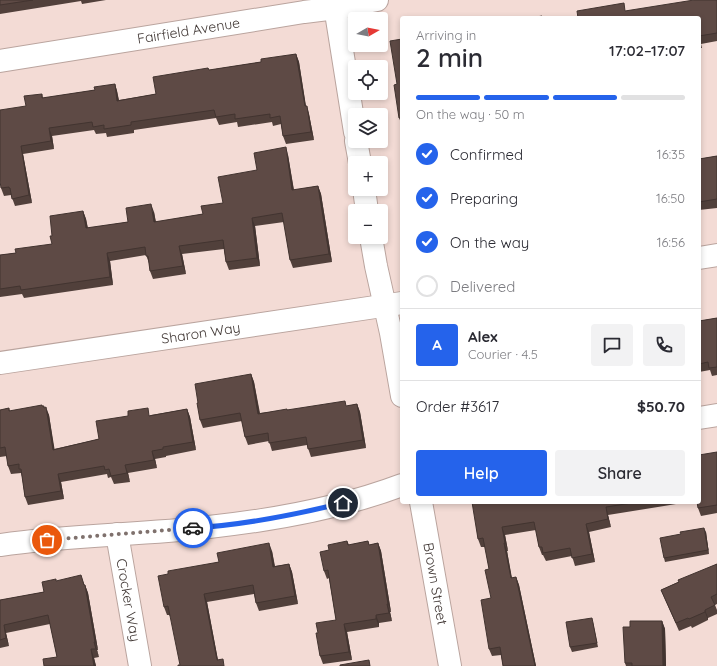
<!DOCTYPE html>
<meta charset="utf-8">
<style>
:root{--surface:#fff;--page:#f2f2f3;--text:#2b2b33;--muted:#7c7c81;--line:#e1e1e2;--accent:#2563eb}
body{margin:0;font-family:Quicksand,sans-serif;background:var(--page);color:var(--text);height:100vh;display:flex;flex-direction:column;font-size:15px;white-space:nowrap}
*{box-sizing:border-box;margin:0}
p{font-size:13px;color:var(--muted)}
.icon{flex:none;width:22px;height:22px;fill:none;stroke:currentColor;stroke-width:2;stroke-linecap:round;stroke-linejoin:round}
.map{position:relative;flex:1;overflow:hidden}
.details{position:absolute;left:400px;top:16px;width:301px;height:488px;display:flex;flex-direction:column;background:var(--surface);border-radius:4px;box-shadow:0 2px 6px #0003}
.details>*{flex:none}
.needle{width:26px;rotate:81deg}
.fabs{position:absolute;left:348px;top:12px;display:grid;gap:8px}
.fabs a{display:grid;place-items:center;width:40px;height:40px;border-radius:4px;background:var(--surface);box-shadow:0 2px 6px #0003;font-size:20px}
.pin{position:absolute;display:grid;place-items:center;width:34px;height:34px;color:#fff;margin:-17px;border:2px solid #fff;border-radius:50%;box-shadow:0 1px 4px #0007}
.courier{position:absolute;display:grid;place-items:center;width:40px;height:40px;margin:-20px;border:3px solid #2563eb;border-radius:50%;background:#fff;color:#222;box-shadow:0 1px 5px #0007}
.head em{font-style:normal;font-weight:600}
.head div{display:flex;flex-direction:column-reverse}
.head{display:flex;align-items:center;justify-content:space-between;height:68px;padding:0 16px}
h1{font-size:26px;font-weight:600;line-height:30px}
.bar{display:grid;grid-template-columns:repeat(4,1fr);gap:6px 4px;align-content:center;height:48px;padding:0 16px}
.bar i{height:5px;border-radius:3px;background:var(--line)}
.bar .on{background:var(--accent)}
.bar p{grid-column:span 4}
.line{display:flex;align-items:center;gap:10px;padding:0 16px;border-top:1px solid var(--line)}
.line div{flex:1}
.round{display:grid;place-items:center;flex:none;width:42px;height:42px;border-radius:4px;background:var(--page)}
ol{padding:0 16px;list-style:none}
li{display:flex;align-items:center;gap:12px;height:44px}
li p{margin-inline-start:auto}
li .icon{padding:4px;border-radius:50%;background:var(--accent);color:#fff;stroke-width:4}
li:last-child{color:var(--muted)}
li i{width:22px;height:22px;border:2px solid var(--line);border-radius:50%}
.action{display:flex;gap:8px;margin-top:auto;padding:8px 16px}
.action a{flex:1;height:46px;border-radius:4px;background:var(--accent);color:#fff;font-size:16px;font-weight:600;line-height:46px;text-align:center}
.action a+a{background:var(--page);color:var(--text)}
.map>svg:first-child{display:block}
.lines{fill:none;stroke-linecap:round;stroke-linejoin:round}
.minor-casing{stroke:#baa49e;stroke-width:24}
.tertiary-casing{stroke:#baa49e;stroke-width:24}
.minor{stroke:#fff;stroke-width:22}
.tertiary{stroke:#fff;stroke-width:22}
.wall{fill:#51403b}
.shaded-wall{fill:#423430}
.building{fill:#5e4a45;stroke:#423430}
.done{stroke:#7f716d;stroke-width:4;stroke-dasharray:0 7.2}
.route{stroke:#2563eb;stroke-width:5}
.labels{text-anchor:middle;stroke-width:4;stroke-linejoin:round;paint-order:stroke}
.street-label{font-size:14px;fill:#413835;stroke:#f3dbd5}
</style>
<div class="map">
<svg width="717" height="666" viewBox="0 0 717 666">
<rect width="100%" height="100%" fill="#f3dbd5"/>
<g class="lines">
<defs>
<g id="minor">
<path d="M334,0L355,132"/>
<path id="s1" d="M0,61L304,12L336,8L377,0"/>
<path d="M356,141L360,163"/>
<path d="M364,189L367,211"/>
<path d="M371,237L376,266L391,333L402,396"/>
<path d="M699,418L717,415"/>
<path id="s2" d="M421,502L450,666"/>
<path id="s3" d="M117,534L140,666"/>
<path d="M0,545C69,535 140,535 209,527C274,520 341,508 402,485"/>
</g>
<g id="tertiary">
<path d="M699,258L717,255"/>
<path id="s4" d="M0,363L402,303"/>
</g>
</defs>
<!-- minor casing -->
<use href="#minor" class="minor-casing"/>
<!-- tertiary casing -->
<use href="#tertiary" class="tertiary-casing"/>
<!-- minor -->
<use href="#minor" class="minor"/>
<!-- tertiary -->
<use href="#tertiary" class="tertiary"/>
</g>
<!-- wall -->
<path class="wall" d="M0,0H106L82,4L81,1L0,14Z
M717,0V41L701,44L702,48H699V18L627,11Z
M402,39V125L399,118L397,84Z
M296,54L299,62L306,106L309,114L314,140L286,144L283,136L281,124L273,126L272,122L238,127L237,122L219,125L216,118L134,130V133L107,137L106,133L96,134L94,130L52,136L54,149L23,154L32,203L15,206L11,195L4,196L1,188L42,94L43,98L95,90L115,84L117,91L119,100L156,94L208,68L209,70L261,62Z
M288,155L294,190L318,186L321,194L332,262L293,268L290,260L284,222L255,226L260,266L229,270L226,262L224,249L182,254L186,274L153,279L150,271L149,263L146,255L110,261L113,285L24,298L22,294L0,297V255L16,253L52,244V236L83,211L86,219L88,228L128,222L154,212L156,222L203,214L223,203L257,170Z
M717,156V208L699,210V159Z
M717,318V375L712,376L710,370L699,372V321Z
M251,374L254,382L260,413L287,410L347,406L357,404L360,412L366,448L311,457L307,445L272,451L269,441L248,445L245,437L242,421L203,428L200,420L198,403Z
M43,406L44,407L49,415L54,449L99,439L151,415L187,409L190,417L196,450L166,456V457L155,459L157,468L128,473L130,482L114,484L111,477L108,478L107,474L61,482L64,499L28,505L25,497L22,477L21,473L11,474L8,466L7,456L0,457V410L9,408L10,411Z
M717,453V513L701,516L698,508Z
M473,502H688L664,506L608,515L611,527L589,532L595,562L575,566L572,556L546,561L543,555H542L539,547L536,530L505,535L508,551H507L512,578L516,577L519,585L536,666H503L501,655L492,656L489,649L491,598L489,569L485,547H481L478,539Z
M706,532L709,554L665,562L664,558Z
M347,541L349,545L368,541L369,545L378,543L381,551L391,612H390L392,621L379,623V627L347,632L352,660L323,664L320,656L318,633L336,620L329,578L327,579L324,571L329,550Z
M272,551L275,566L289,564L292,572L298,604L259,611L256,603L254,594L207,602L218,660L169,615H167L164,607L168,574L219,562Z
M717,564V604L715,605L717,610V614L708,618V620L692,628L691,626L679,631L661,590Z
M56,581L85,585L88,593L98,650H97L99,657L94,658L96,666H44L57,657L50,624L6,633L9,646L0,648V600L44,592Z
M662,621L665,629L666,666H626L625,663L630,627Z
M593,622L598,647L572,652L570,647Z"/>
<!-- shaded-wall -->
<path class="shaded-wall" d="M296,54L299,62L307,114L305,106Z
M115,84L117,91L120,108L117,101Z
M307,106L309,114L314,140L311,132Z
M49,128L52,136L54,149L51,141Z
M21,146L23,154L32,203L29,195Z
M286,147L288,155L295,198L292,190Z
M318,186L321,194L332,262L329,254Z
M151,204L154,212L157,230L154,222Z
M83,211L86,219L89,236L86,228Z
M252,218L255,226L260,266L257,258Z
M179,246L182,254L186,274L183,266Z
M107,253L110,261L113,285L110,277Z
M251,374L254,382L261,422L258,414Z
M357,404L360,412L366,448L363,440Z
M46,407L49,415L56,458L53,450Z
M187,409L190,417L196,450L193,442Z
M152,451L155,459L157,468L154,460Z
M125,465L128,473L130,482L127,473Z
M58,474L61,482L64,499L61,491Z
M606,507L611,527L608,519Z
M586,524L589,532L595,562L592,554Z
M502,527L505,535L508,551L505,543Z
M704,528L706,532L709,554L708,550Z
M269,543L272,551L276,575L273,567Z
M378,543L381,551L391,612L388,604Z
M504,543L507,551L513,586L511,578Z
M289,564L292,572L298,604L295,596Z
M81,575L86,590L85,585L88,593L98,650L95,642Z
M516,577L519,585L536,666H535Z
M204,594L207,602L219,666L217,660Z
M387,604L390,612L392,621L389,613Z
M705,610L708,618V620L705,612Z
M376,615L379,623V627L376,619Z
M662,621L665,629L666,666H663Z
M344,624L347,632L352,660L349,652Z
M4,625L6,633L9,646L6,638Z
M94,642L97,650L99,657L96,649Z
M91,649L94,658L96,666H94Z"/>
<!-- building -->
<path class="building" d="M0,0H33L0,5Z
M694,0H717V33L699,36V18H578L577,11L624,3L625,11Z
M542,16V18H531Z
M402,39V117L399,118L394,85L397,84L390,41Z
M296,54L305,106H307L311,132L283,136L280,116L270,118V114L235,119V114L216,117L214,110L131,122V125L104,129V125L93,127L92,122L49,128L51,141L21,146L29,195L12,199L10,188H9V187L1,188L0,181V110L26,106L24,96L42,94V98L95,90L94,87L115,84L117,101L156,94L153,77L208,68L209,70L261,62V59Z
M286,147L292,190L318,186L329,254L290,260L282,213L252,218L257,258L226,262L223,240L179,246L183,266L150,271L148,256H146L145,247L107,253L110,277L21,290L20,286L0,289V255L16,253L15,249L52,244L50,236H52L50,216L83,211L86,228L128,222L126,208L151,204L154,222L203,214L201,206L223,203L218,177L257,170L254,153Z
M717,156V199L699,202V159Z
M717,318V367L709,368L708,362L699,364V321Z
M251,374L258,414L287,409V410L345,401L346,406L357,404L363,440L308,449L306,437L269,443L268,433L245,437L240,413L200,420L197,403H198L195,384Z
M42,405V406H44V408L46,407L53,450L99,439L96,421L128,416V411L148,408L149,416L187,409L193,442L163,447V449L152,451L154,460L125,465L127,473L111,476L109,469L105,470L104,466L58,474L61,491L25,497L21,469H19V464L8,466L5,447L0,448V410L9,408V411Z
M717,452V505L698,508L697,502H699V455Z
M472,502H638L606,507L608,519L586,524L592,554L572,558L570,548L543,553L542,547H539L534,522L502,527L505,543H504L511,578L516,577L535,666H503L500,647L489,649L481,600L491,598L485,570L489,569L483,538L478,539Z
M704,528L708,550L664,558L660,538L681,534L680,532Z
M347,541L348,545L368,541L369,545L378,543L388,604H387L389,613L376,615V619L344,624L349,652L320,656L316,633H318L316,623L336,620L328,570L324,571L320,552L329,550L328,545Z
M269,543L273,567L289,564L295,596L256,603L253,585L204,594L217,660L223,659L224,666H178V665H180L168,606L164,607L158,576L168,574V571L219,562L217,553Z
M717,564V594L711,597L715,605L705,610V612L689,619L688,618L676,623L661,590L679,582L678,580Z
M81,575L84,585H85L95,642H94L96,649H91L94,666H44L43,659L57,657L48,615L4,625L6,638L0,640V600L44,592L42,582L56,579V581Z
M592,618L597,643L570,647L566,622Z
M630,621H662L663,666H632V663H625L623,627H630Z
M369,660L370,666H340V665Z"/>
<g class="lines">
<!-- done -->
<path class="done" d="M47,540L193,528"/>
<!-- route -->
<path class="route" d="M193,528C244,525 294,515 343,503"/>
</g>
<g class="labels">
<!-- street labels -->
<g class="street-label">
<text dy="5" stroke="none"><textPath href="#s1" startOffset="191">Fairfield Avenue</textPath></text>
<text dy="5" stroke="none"><textPath href="#s4" startOffset="203">Sharon Way</textPath></text>
<text dy="5" stroke="none"><textPath href="#s2" startOffset="83">Brown Street</textPath></text>
<text dy="5" stroke="none"><textPath href="#s3" startOffset="67">Crocker Way</textPath></text>
</g>
</g>
</svg>
<div class="fabs">
<a><svg class="needle" viewBox="-14 -14 28 28"><path d="M0-13l5 13h-10z" fill="#e53935"/><path d="M0 13l5-13h-10z" fill="#7c7c81"/></svg></a>
<a><svg class="icon" aria-label="locate" viewBox="0 0 24 24"><circle cx="12" cy="12" r="6"/><path d="M12 2v4M12 18v4M2 12h4M18 12h4"/></svg></a>
<a><svg class="icon" aria-label="layers" viewBox="0 0 24 24"><path d="M12 4l9 5-9 5-9-5zM3 14l9 5 9-5"/></svg></a>
<a>+</a>
<a>−</a>
</div>
<div class="pin" style="left:47px;top:540px;background:#ea580c"><svg class="icon" aria-label="bag" viewBox="0 0 24 24"><path d="M5 8h14l-1 12H6zM9 8a3 3 0 0 1 6 0"/></svg></div>
<div class="pin" style="left:343px;top:503px;background:#1f2937"><svg class="icon" aria-label="home" viewBox="0 0 24 24"><path d="M3 11l9-7 9 7M6 9v11h12V9"/></svg></div>
<div class="courier" style="left:193px;top:528px"><svg class="icon" aria-label="car" viewBox="0 0 24 24"><path d="M5 17H2v-5l4-1 3-4h7l3 4 3 1v5h-3M9 17h6M6 11h13"/><circle cx="7" cy="17" r="2"/><circle cx="17" cy="17" r="2"/></svg></div>
<section class="details">
<div class="head"><div><h1>2 min</h1><p>Arriving in</p></div><em>17:02–17:07</em></div>
<div class="bar"><i class="on"></i><i class="on"></i><i class="on"></i><i></i><p>On the way · 50 m</p></div>
<ol>
<li><svg class="icon" aria-label="check" viewBox="0 0 24 24"><path d="M5 12l5 5 9-10"/></svg>Confirmed<p>16:35</p></li>
<li><svg class="icon" aria-label="check" viewBox="0 0 24 24"><path d="M5 12l5 5 9-10"/></svg>Preparing<p>16:50</p></li>
<li><svg class="icon" aria-label="check" viewBox="0 0 24 24"><path d="M5 12l5 5 9-10"/></svg>On the way<p>16:56</p></li>
<li><i></i>Delivered</li>
</ol>
<div class="line" style="height:72px"><b class="round" style="background:var(--accent);color:#fff">A</b><div><b>Alex</b><p>Courier · 4.5</p></div><a class="round"><svg class="icon" aria-label="chat" viewBox="0 0 24 24"><path d="M4 5h16v11H9l-5 4z"/></svg></a><a class="round"><svg class="icon" aria-label="phone" viewBox="0 0 24 24"><path d="M5 4h4l2 5-3 2q2 4 5 5l2-3 5 2v4C11 20 4 13 5 4z"/></svg></a></div>
<div class="line" style="height:52px"><div>Order #3617</div><b>$50.70</b></div>
<div class="action"><a>Help</a><a>Share</a></div>
</section>
</div>
